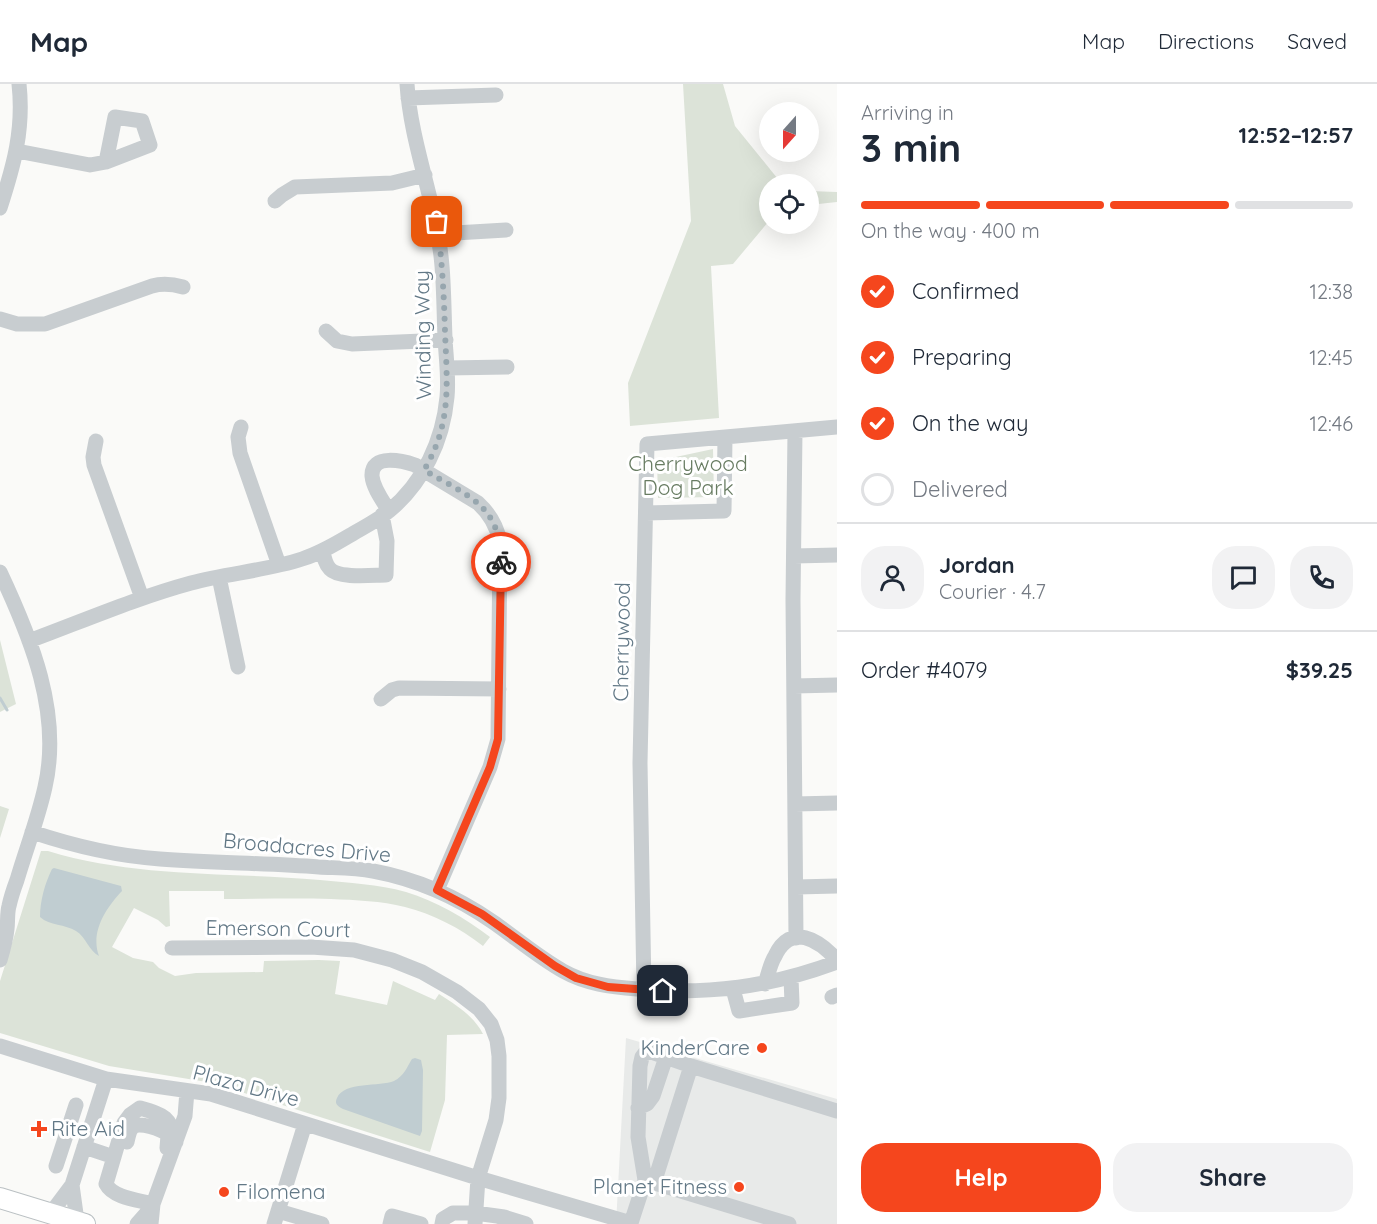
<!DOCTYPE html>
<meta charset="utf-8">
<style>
:root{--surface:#fff;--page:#f2f2f3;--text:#1f2937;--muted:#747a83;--line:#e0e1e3;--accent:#f5461d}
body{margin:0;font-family:Quicksand,sans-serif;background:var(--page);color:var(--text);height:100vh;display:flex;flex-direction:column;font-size:22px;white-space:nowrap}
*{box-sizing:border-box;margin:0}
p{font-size:20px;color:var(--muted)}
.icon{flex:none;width:33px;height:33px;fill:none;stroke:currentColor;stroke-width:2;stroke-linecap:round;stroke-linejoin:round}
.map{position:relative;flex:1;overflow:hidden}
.panel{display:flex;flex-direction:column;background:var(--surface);width:540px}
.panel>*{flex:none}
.needle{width:39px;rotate:201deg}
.buttons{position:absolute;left:759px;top:18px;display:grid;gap:12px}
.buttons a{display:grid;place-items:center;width:60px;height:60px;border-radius:50%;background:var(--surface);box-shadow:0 6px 24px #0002;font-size:30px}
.pin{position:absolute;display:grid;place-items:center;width:51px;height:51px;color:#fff;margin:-26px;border-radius:12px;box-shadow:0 3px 9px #0006}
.courier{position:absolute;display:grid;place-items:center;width:60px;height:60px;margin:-30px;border:4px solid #f5461d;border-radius:50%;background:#fff;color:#222;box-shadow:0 2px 8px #0007}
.overview em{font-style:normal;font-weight:700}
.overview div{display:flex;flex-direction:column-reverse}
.overview{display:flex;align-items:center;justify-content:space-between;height:102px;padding:0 24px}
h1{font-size:39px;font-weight:700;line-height:45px}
.bar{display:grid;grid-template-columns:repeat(4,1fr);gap:9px 6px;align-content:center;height:72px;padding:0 24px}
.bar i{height:8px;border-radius:4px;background:var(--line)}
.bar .selected{background:var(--accent)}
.bar p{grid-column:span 4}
.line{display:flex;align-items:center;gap:15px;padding:0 24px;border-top:2px solid var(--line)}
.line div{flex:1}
.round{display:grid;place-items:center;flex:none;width:63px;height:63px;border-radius:24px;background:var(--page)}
ol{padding:0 24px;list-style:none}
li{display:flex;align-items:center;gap:18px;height:66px}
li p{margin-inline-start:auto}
li .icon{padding:6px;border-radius:50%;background:var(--accent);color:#fff;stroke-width:4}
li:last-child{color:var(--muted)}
li i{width:33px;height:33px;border:3px solid var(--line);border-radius:50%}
.primary-button{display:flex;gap:12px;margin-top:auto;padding:12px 24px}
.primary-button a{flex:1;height:69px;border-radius:24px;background:var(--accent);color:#fff;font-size:24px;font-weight:700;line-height:69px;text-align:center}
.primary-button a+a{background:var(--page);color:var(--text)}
header{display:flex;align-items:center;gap:36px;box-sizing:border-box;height:84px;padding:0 30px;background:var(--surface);border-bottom:2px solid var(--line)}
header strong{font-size:28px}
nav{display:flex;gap:33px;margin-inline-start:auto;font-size:21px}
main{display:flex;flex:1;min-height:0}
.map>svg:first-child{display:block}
.built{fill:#e8eae9}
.green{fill:#dce3d8}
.water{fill:#c0cdd1}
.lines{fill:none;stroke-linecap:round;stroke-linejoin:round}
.stream{stroke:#c0cdd1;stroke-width:3}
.major-casing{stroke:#bac0c3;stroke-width:22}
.minor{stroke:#c8cdd0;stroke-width:15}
.major{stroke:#fff;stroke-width:20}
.done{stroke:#97a6ae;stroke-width:6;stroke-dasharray:0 10.8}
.route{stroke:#f5461d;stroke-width:8}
.poi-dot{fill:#f5461d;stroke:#fff;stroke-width:2}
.labels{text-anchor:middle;stroke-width:6;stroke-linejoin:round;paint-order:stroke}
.street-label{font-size:21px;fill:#627886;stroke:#fff}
.park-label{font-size:21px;fill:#687c62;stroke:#fff}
.poi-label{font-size:21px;fill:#627886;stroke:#fff;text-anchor:end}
</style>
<header>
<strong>Map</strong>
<nav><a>Map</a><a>Directions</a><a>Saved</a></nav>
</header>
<main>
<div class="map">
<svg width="837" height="1140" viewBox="0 0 837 1140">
<rect width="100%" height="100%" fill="#fafaf8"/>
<!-- built -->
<path class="built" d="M626,954L837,1015V1140H616Z"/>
<!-- green -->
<path class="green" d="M683,0H723L735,42L782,100H770L769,137L733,180L711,182L719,334L630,342L628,299L691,137Z
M809,107L837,108V118L809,121Z
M713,365L714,413L658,414L657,377Z
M0,556L16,620L0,628Z
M0,722L9,725L0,754Z
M41,767H48C136,794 229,788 320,796C349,799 378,800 406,808C436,817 465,834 490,853L483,862C460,844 433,830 405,823C381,817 356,816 331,815C296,814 260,815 224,815V807H169L170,842L166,843L158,836L134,824L112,863L133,874L153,878L159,884L175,892L196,889L263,888L264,877L319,876L340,877L335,910L387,921L393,897L435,916L439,910C456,921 474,932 483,950L447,951L445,1016L430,1068L213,999L109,982L0,949V897Z"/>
<!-- water -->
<path class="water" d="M54,784L121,802L122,807C106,824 90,848 99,872C89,867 86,853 76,847C65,840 50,842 40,833C40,817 45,799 52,785Z
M415,974L421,976L423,986L422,1047L420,1052L343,1025C338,1022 334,1020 337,1014C344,997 380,1003 394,997C404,992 407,983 412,975Z"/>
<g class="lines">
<!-- stream -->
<path class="stream" d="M0,614L7,626"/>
<defs>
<path id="major" d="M0,1114L85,1140"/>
</defs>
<!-- major casing -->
<use href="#major" class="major-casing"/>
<!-- minor -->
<path class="minor" d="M408,14L496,11
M17,67L90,81L106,78L150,61L142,37L115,33L106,78
M275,117L282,111L295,103L392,99L425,91
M0,124C14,81 24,45 19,0
M438,150L506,146
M0,235L17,240H45L152,202C163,199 172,200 183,203
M326,247L337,257L352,260L446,256
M447,284L507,283
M241,343L238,353L240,369L279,481
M795,347L793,516L796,854
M96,357L93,373L94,381L142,514
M389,427C383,417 373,404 372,392C371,369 403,377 415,381L478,419C490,430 497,442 500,458L498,655L490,683L437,806
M646,429L724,427L725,353
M323,467C324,473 325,480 330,485C339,495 373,491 386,491L387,457L382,431
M794,472L837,471
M0,488C31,554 62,629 45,703C38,735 26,765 17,796C14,804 11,813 9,822C7,829 8,837 7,845C6,855 3,866 0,876
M219,493L238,583
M29,557C83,537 136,514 191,499C227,489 266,487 302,475C321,469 337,459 354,449C366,442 378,436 389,427C423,399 443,357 447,313C449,294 446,274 445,254C444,230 444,206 442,182C437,120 411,62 407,0
M794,602L837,601
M381,615L392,606L399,604L499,605
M795,720L837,719
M32,748C74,762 116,772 160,775C213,779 266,779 319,783C337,784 355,784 373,787C416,795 457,813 493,838C516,854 538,873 563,887C586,900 611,903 637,905C708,911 770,903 837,878
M796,803L837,802
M172,864L311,863L354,866L392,876L422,888L457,908L479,925L491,940L497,956L499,972V1014L496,1036L478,1094L475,1140
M765,900C768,891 770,880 775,872C791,838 819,856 837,876
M733,905L739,927L792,919L791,894
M644,906L640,679L647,360L837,343
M832,913L837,911
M0,962L106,995L211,1010L478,1094L631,1139L645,1096L789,1140
M638,1024L647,1020L653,1012L666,973
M127,1058C128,1054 129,1047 132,1044C137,1036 163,1046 168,1051L167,1064
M84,1063L114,1073
M56,1082L76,1021
M645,1096L638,1053L640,982L642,973L645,969L651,968L691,982
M654,1099L691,982L837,1027
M153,1120C139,1116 113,1114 106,1100L124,1039L130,1031L140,1024C164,1031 171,1033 176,1058
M278,1127L322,1140
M51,1129L72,1101
M77,1137L72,1101L106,995
M137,1140L152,1123
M151,1140L153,1120L185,1032L187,1007
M274,1140L305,1040
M390,1140L392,1132L421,1140
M442,1140L443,1135L453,1129H475L504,1133
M504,1140V1133L526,1140"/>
<!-- major -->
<use href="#major" class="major"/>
</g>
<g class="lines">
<!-- done -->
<path class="done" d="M437,138C442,175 444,211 445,248C447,299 452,340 424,386C467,412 501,420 501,478"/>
<!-- route -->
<path class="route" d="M501,478L498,655L490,683L437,806L482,830L555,882L576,894L608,903L663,907"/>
</g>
<!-- markers -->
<g class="poi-dot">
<circle cx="762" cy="964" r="6"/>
<path d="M36 1036h6v6h6v6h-6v6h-6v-6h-6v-6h6z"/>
<circle cx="739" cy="1103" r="6"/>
<circle cx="224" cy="1108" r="6"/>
</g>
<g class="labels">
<!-- street labels -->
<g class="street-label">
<text transform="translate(423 251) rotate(-91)" y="7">Winding Way</text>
<text transform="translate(622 558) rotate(-89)" y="7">Cherrywood</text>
<text transform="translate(307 764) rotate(5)" y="7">Broadacres Drive</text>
<text transform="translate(278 845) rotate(1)" y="7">Emerson Court</text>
<text transform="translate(246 1002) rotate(15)" y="7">Plaza Drive</text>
</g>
<!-- park labels -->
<g class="park-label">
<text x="688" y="387">Cherrywood<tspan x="688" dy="24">Dog Park</tspan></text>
</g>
<!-- poi labels -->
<g class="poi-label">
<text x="750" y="971">KinderCare</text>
<text x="51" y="1052" text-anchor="start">Rite Aid</text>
<text x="727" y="1110">Planet Fitness</text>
<text x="236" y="1115" text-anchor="start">Filomena</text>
</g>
</g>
</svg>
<div class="buttons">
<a><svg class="needle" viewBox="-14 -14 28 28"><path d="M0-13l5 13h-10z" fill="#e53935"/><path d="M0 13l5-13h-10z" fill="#747a83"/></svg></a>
<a><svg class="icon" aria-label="locate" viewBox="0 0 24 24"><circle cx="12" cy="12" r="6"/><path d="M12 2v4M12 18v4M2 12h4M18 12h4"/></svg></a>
</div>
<div class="pin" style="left:437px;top:138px;background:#ea580c"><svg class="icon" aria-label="bag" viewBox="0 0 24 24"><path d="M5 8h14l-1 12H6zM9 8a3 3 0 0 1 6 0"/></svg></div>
<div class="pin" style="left:663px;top:907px;background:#1f2937"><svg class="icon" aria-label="home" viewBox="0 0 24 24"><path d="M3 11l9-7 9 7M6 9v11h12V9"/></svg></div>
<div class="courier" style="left:501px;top:478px"><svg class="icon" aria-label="bike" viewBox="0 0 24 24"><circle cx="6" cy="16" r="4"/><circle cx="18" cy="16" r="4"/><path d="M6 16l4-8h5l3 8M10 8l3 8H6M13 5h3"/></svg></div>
</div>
<section class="panel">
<div class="overview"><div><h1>3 min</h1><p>Arriving in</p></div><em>12:52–12:57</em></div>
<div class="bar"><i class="selected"></i><i class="selected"></i><i class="selected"></i><i></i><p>On the way · 400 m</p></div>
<ol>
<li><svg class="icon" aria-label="check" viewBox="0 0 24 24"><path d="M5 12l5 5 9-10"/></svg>Confirmed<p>12:38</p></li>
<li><svg class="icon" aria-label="check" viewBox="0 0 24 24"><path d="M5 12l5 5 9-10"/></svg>Preparing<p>12:45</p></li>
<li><svg class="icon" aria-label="check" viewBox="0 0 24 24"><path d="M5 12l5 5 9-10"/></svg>On the way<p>12:46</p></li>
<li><i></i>Delivered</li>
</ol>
<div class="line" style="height:108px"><a class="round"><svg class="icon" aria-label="person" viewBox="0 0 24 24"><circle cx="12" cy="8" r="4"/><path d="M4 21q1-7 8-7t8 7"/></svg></a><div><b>Jordan</b><p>Courier · 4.7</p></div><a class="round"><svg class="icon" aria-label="chat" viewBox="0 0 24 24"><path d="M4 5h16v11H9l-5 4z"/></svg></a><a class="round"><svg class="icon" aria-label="phone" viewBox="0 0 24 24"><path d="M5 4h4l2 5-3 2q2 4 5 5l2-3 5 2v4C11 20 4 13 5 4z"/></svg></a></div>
<div class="line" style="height:78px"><div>Order #4079</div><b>$39.25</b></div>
<div class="primary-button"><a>Help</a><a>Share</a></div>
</section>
</main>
